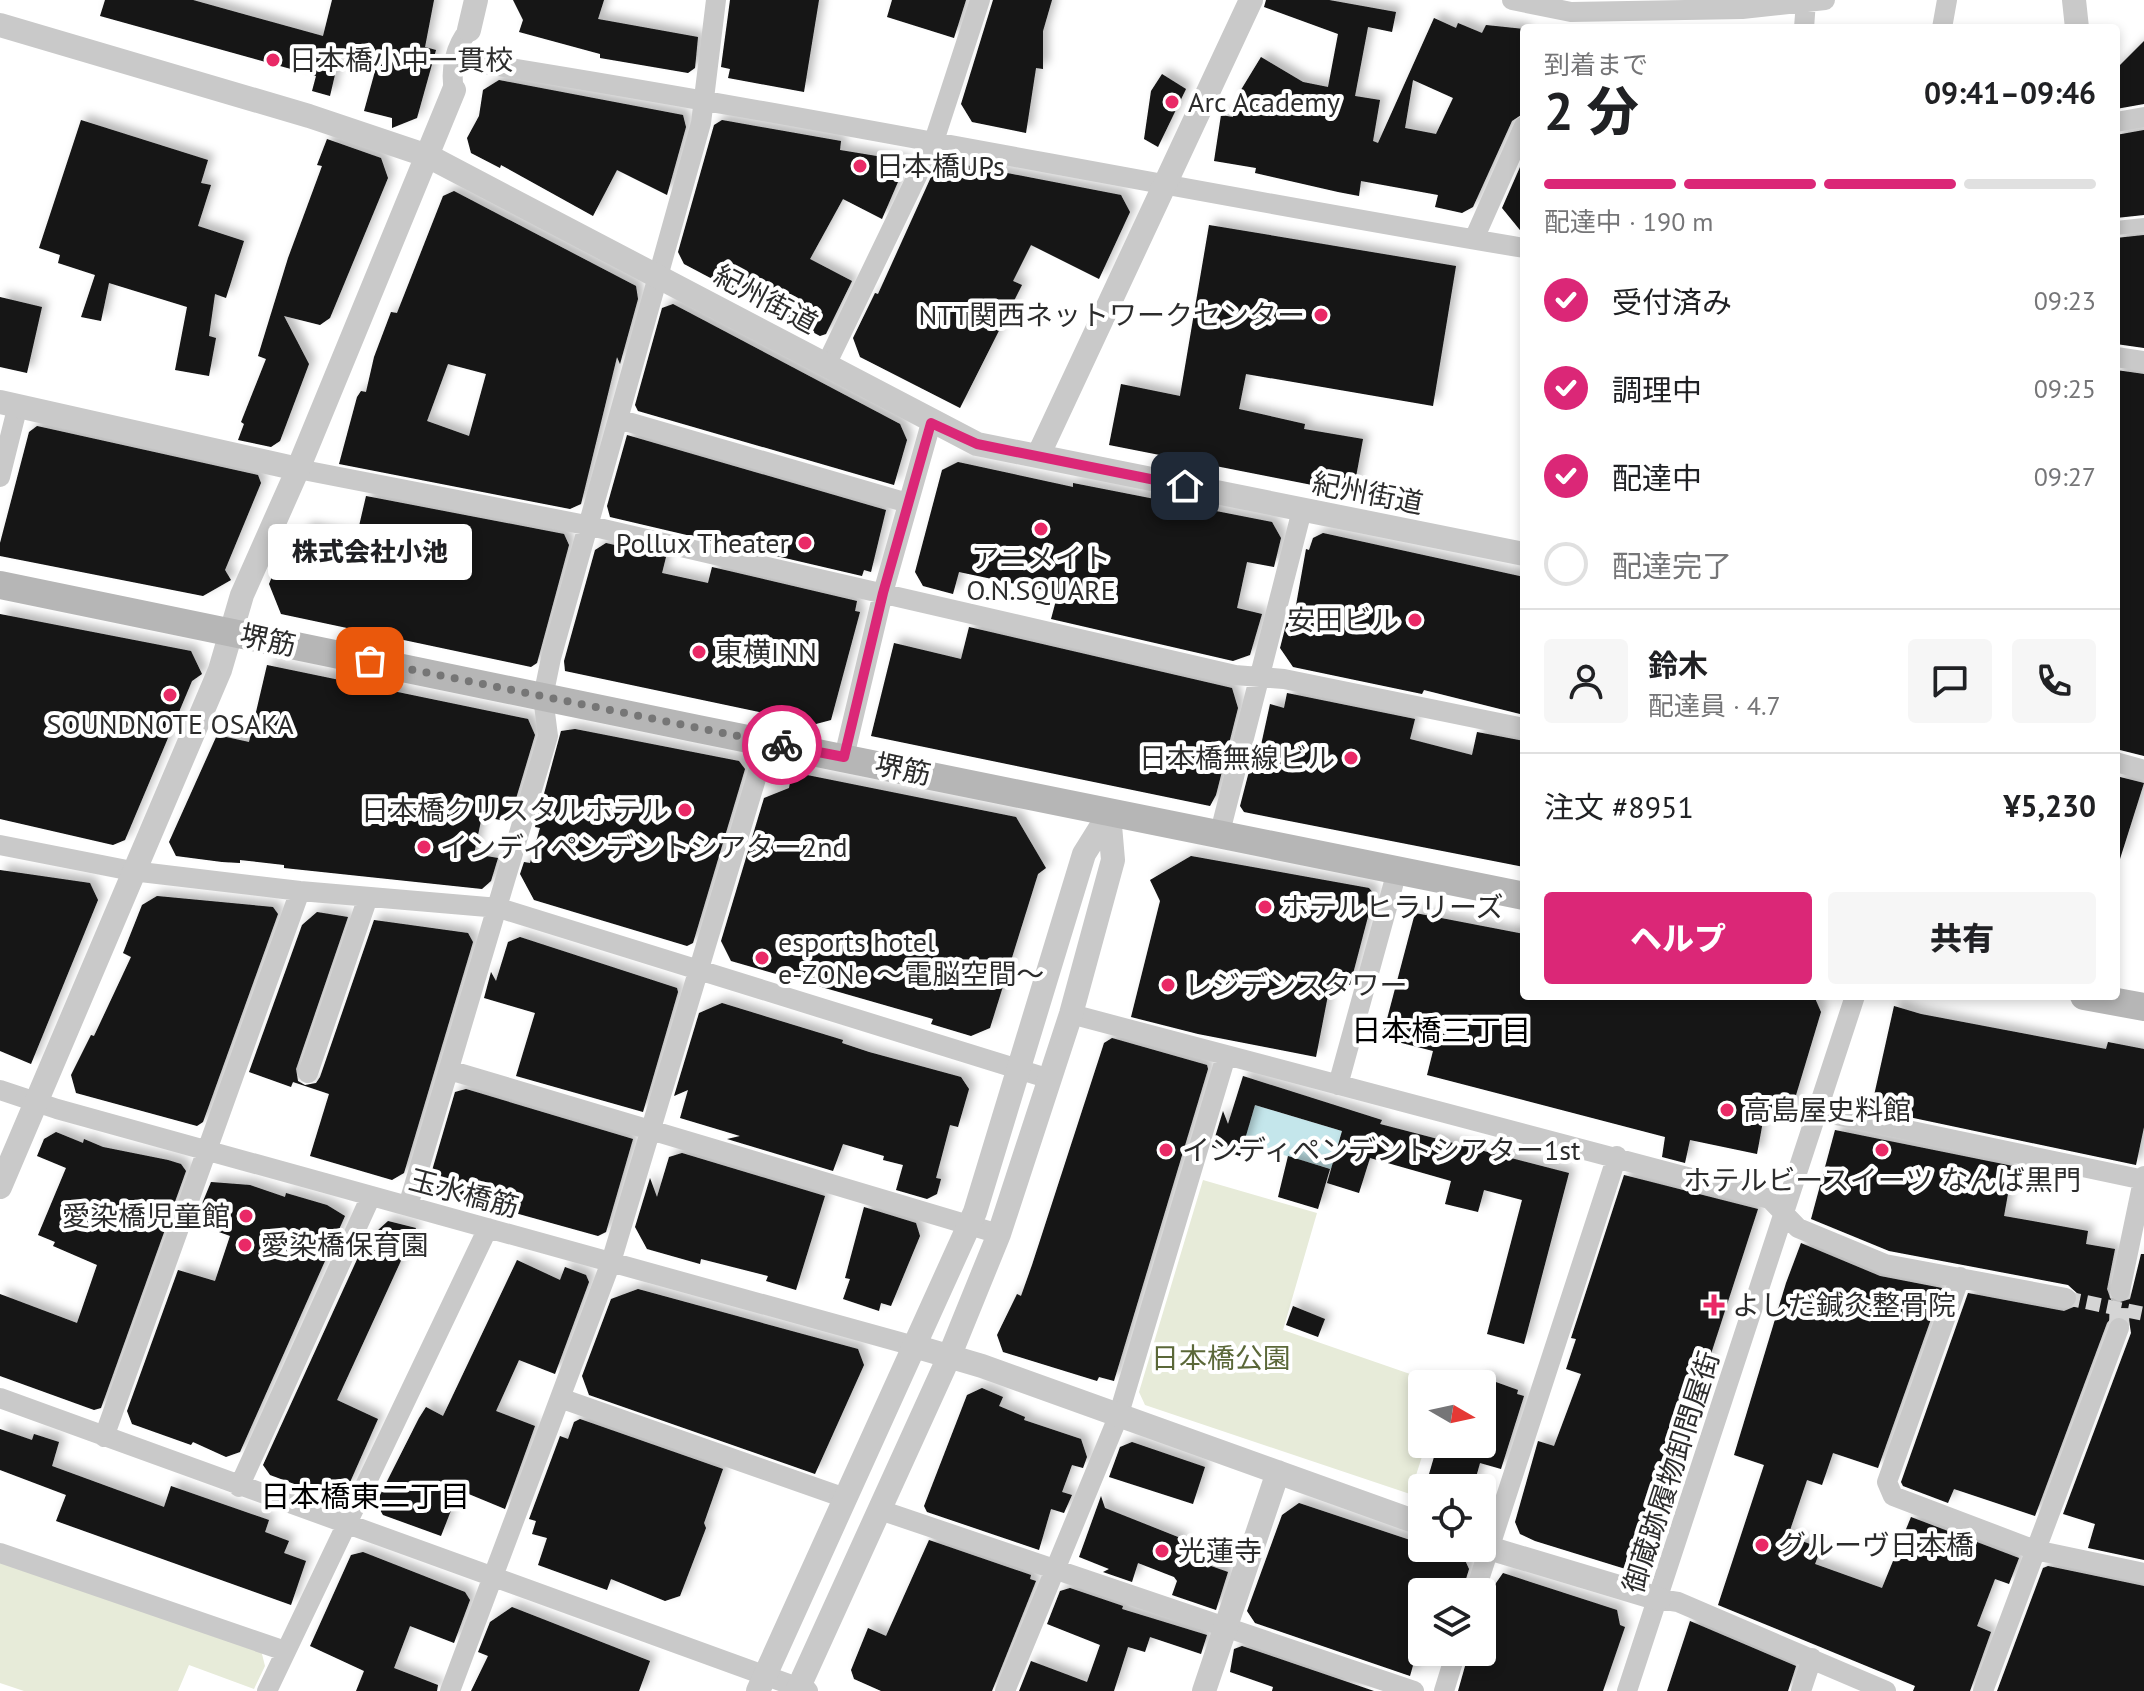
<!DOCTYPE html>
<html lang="ja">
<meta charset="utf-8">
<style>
:root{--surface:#fff;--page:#f6f6f6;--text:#202124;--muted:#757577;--line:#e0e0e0;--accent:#db2777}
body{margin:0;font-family:"PT Sans","Noto Sans JP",sans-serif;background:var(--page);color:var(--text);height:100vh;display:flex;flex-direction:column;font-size:30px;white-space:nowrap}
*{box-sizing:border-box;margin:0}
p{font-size:26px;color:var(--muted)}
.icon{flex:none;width:44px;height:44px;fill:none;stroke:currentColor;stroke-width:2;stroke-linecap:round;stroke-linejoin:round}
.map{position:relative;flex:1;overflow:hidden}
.panel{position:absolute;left:1520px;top:24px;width:600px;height:976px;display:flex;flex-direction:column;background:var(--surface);border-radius:8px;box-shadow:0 4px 12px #0003}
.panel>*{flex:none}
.needle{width:52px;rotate:99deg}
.controls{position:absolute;left:1408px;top:1370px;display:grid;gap:16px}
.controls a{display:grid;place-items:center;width:88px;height:88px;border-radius:8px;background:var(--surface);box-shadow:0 4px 12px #0003;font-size:40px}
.pin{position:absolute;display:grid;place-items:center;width:68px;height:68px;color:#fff;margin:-34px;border-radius:16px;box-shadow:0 4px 12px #0006}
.courier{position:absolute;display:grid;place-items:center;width:80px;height:80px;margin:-40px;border:6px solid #db2777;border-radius:50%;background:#fff;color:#222;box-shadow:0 2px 10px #0007}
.bubble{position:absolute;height:56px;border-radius:8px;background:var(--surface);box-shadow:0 4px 12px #0003;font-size:26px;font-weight:800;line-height:56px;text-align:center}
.headline em{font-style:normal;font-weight:800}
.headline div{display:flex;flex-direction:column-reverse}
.headline{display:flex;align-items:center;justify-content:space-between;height:136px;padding:0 24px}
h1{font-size:52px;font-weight:800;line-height:60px}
.bar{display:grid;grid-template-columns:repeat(4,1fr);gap:12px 8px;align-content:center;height:96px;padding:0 24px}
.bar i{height:10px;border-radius:6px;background:var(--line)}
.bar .active{background:var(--accent)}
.bar p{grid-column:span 4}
.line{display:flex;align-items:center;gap:20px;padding:0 24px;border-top:2px solid var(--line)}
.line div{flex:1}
.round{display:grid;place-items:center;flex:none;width:84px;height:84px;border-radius:8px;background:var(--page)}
ol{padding:0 24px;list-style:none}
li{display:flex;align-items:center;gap:24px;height:88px}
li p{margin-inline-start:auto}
li .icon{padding:8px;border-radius:50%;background:var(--accent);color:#fff;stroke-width:4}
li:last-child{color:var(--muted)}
li i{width:44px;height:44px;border:4px solid var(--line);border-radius:50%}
.button{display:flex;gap:16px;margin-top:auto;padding:16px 24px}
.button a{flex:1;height:92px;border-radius:8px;background:var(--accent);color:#fff;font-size:32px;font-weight:800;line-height:92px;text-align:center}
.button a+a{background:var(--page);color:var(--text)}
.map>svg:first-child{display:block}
.green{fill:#e7ebd9}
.water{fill:#c4e6eb}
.building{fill:#131313;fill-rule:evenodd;filter:url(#shadow)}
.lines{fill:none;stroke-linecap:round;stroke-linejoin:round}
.pedestrian-tunnel{stroke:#d5d5d5;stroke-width:14;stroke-dasharray:14 7;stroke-linecap:butt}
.minor-tunnel{stroke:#d5d5d5;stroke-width:20;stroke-dasharray:20 10;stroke-linecap:butt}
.pedestrian{stroke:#c9c9c9;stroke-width:14}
.minor{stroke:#c9c9c9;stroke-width:20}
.tertiary{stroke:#c9c9c9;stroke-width:24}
.secondary{stroke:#b6b6b6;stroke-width:28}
.done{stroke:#767676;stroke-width:8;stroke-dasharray:0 14.4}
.route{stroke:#db2777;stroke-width:10}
.poi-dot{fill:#e92966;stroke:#fff;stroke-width:3}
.labels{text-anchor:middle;stroke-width:8;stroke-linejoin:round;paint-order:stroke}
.poi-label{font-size:28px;fill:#2c2c2c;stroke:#fff;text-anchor:start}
.street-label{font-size:28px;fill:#2c2c2c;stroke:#fff}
.park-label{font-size:28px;fill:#5b6839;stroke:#fff}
.neighbourhood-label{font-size:30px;fill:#000;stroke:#fff}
</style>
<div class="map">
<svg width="2144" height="1691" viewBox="0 0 2144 1691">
<defs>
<filter id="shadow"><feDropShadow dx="6" dy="-6" stdDeviation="4" flood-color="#0004"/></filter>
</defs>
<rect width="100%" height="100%" fill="#fff"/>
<!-- green -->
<path class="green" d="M1203,1180L1317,1213L1283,1330L1439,1384H1422V1444H1426L1410,1494L1145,1405L1139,1392Z
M0,1562L261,1650L265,1666L254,1689L189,1665L178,1691H24L0,1683Z"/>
<!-- water -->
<path class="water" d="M1255,1105L1342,1131L1331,1169L1243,1143Z"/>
<!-- building -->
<path class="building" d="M105,0H193L323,36L332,0H434L425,47L436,50L417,118L392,128V118L364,111L377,64L340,53L330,96L312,91L316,76L100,16Z
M513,0H604L598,19L698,37L695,68L688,73L600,58V54L519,32L523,20Z
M730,0H819L804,92L728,78L730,69L721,67Z
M892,0H966L954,38L887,17Z
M993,0H1052L1043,31V69L1036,68L1026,133L972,122L961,104Z
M1266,0H1329L1396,12L1392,32L1368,27L1355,96L1380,100L1373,141L1378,143L1434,18L1456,28L1458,23L1482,33L1486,25L1524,29V113L1512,121L1473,207L1462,213L1435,207L1438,195L1361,181L1359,196L1338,192L1255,173L1256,168L1214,161L1221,115L1233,117L1236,98L1261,57L1303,82L1328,87L1338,34L1264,7ZM1413,80L1453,98L1436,134L1405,128Z
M2144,41V104L2116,109V69Z
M1162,74L1186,89L1158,147L1144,139L1151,91Z
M499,80L683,115L686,127L667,195L617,170L593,216L501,165L500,168L471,153L467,138L479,116L483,90Z
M81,120L208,160L201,183L211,185L198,226L244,241L226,298L215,294L209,336L216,338L209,376L175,370L187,307L109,283L101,321L81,317L95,275L58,263L60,255L39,248Z
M722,120L841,141L840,150L907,161L882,219L843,199L810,259L852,281L826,334L820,336L684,264L678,252L714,125Z
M2144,130V215L2116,218V135Z
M327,139L381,158L388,178L330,318L320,325L284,316L309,364L280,441L271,447L238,440L244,424L241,422L266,359L258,356L288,258L322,166L317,165Z
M1524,158V235L1502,208Z
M945,161L1121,195L1130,212L1099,279L1031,245L1013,281L1022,285L960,408L860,357L853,338L875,293L878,294L936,166Z
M454,191L636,286L638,299L620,364L617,357L581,504L570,509L339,464L357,397L361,391L366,392L374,357L391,312L397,313L443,196ZM448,364L486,374L469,436L427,421Z
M1209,225L1456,266L1433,406L1246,374L1239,409L1305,424L1304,429L1363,439L1353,493L1109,445L1121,384L1180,396Z
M2144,235V348L2116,344V238Z
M0,297L42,307L27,373L0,367Z
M673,304L900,424L907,440L894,485L638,411L635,405L662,308Z
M2116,370L2144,374V756L2116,749Z
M37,426L258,475L261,483L225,570L231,580L203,596L0,556V543L29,432Z
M627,435L886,510L871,572L864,570L862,576L610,517L607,506Z
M958,462L1073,487V483L1272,522L1281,538L1274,567L1247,562L1237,608L1262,614L1250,655L1233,661L1051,619L1058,593L959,572L953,594L923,586L915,572L942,470Z
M366,496L564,534L569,545L537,663L531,667L281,614L269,584L280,557L292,563L306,528L356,539Z
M1323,533L1524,577V715L1424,690L1422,694L1293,667L1280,648L1287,621L1293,622L1306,549L1309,550L1313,538Z
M606,543L666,557L662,573L708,583L712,567L857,601L855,611L860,612L831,720L816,724L565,671L564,661L595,550Z
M0,614L191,651L202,674L192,681L125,840L113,845L0,819Z
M969,627L1232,688L1238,708L1216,795L1210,806L871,736L894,643L961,659Z
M267,665L528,719L535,735L509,822L482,816L474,854L498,858L491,881L482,889L284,868V865L240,860V863L222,862L176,856L169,842L217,735L249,742Z
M1287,693L1415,719L1410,739L1472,755L1477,732L1524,741V867L1244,812L1240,806L1253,756L1256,768L1270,704L1284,708Z
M575,729L739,761L745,769L693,943L687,946L534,900L520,874L524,862L530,863L540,828L535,827L561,731Z
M792,772L1016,817L1046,868L1038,874L990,1028L971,1036L931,1024L933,1019L731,961L721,941L764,798L789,788Z
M2116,776L2144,783L2120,859H2116Z
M1191,856L1369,888L1374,894L1350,985L1337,982L1335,991L1329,990L1316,1057L1198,1034L1131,1017L1160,901L1150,880Z
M0,870L90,883L98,900L31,1064L0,1051Z
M157,896L273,907L278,914L203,1122L197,1126L76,1093L71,1075L91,1035L94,1036L131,957L123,953L142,905Z
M317,912L348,917L296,1069L298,1081L305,1085L316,1083L320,1077L374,920L468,933L473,942L404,1173L392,1180L310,1156L329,1094L293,1082L291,1087L249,1072L302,925Z
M1415,913L1524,934V996H1814L1821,1012L1790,1115L1765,1110L1757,1154L1690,1140L1685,1163L1662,1157L1665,1137L1427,1075L1433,1051L1382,1038Z
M520,937L677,988L678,992L643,1112L516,1076L535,1013L484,998L491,972L496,981L508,942Z
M722,1003L843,1040L842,1043L869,1052L961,1077L969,1089L958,1127L950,1125L936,1178L941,1179L937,1194L927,1199L896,1190L903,1165L883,1160L884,1156L843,1144L833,1171L727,1139L740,1136L680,1118L688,1090L674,1096L699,1013Z
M1894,1006L1921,1014L2106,1049L2108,1042L2144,1049V1127L2136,1165L1871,1109Z
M1112,1038L1207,1065L1208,1069L1114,1381L1099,1377L1097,1381L1003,1352L997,1335L1017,1294L1021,1296L1032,1265L1104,1043Z
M1243,1076L1382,1120L1380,1124L1569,1173L1524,1344L1487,1334L1522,1200L1484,1190L1478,1212L1445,1204L1451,1181L1370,1158L1359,1193L1327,1183L1342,1131L1255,1105L1240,1156L1212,1147L1223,1111L1228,1124Z
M466,1089L633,1139L606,1232L598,1236L439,1192L431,1174L455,1092Z
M1835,1130L2013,1166L2004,1216L2088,1231L2086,1244L2115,1249L2107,1289L2111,1300L2117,1303L2130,1299L2141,1254H2144V1560L2088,1548L2095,1524L2063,1514L2131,1333L2129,1320L2123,1316L2111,1318L2107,1323L2035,1516L1954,1489L1948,1503L1903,1486L1901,1482L1968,1293L2064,1311L2076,1306L2078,1294L2068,1285L1889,1251L1811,1219Z
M56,1132L83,1143L84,1139L103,1147L168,1160L181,1164L186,1171L101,1408L94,1410L0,1376V1294L77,1323L97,1265L53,1246L55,1242L38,1235L66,1168L37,1156L44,1139Z
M682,1153L825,1196L796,1290L766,1281L768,1276L701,1259L700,1264L647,1249L635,1227L650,1178L657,1197L669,1157Z
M1288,1156L1330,1169L1318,1209L1278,1197Z
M1624,1175L1758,1209L1662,1505L1650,1552L1646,1564L1632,1571L1535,1541L1520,1534L1515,1522L1538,1441L1554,1446L1581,1374L1566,1369L1576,1339L1571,1338Z
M211,1182L250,1185L285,1197L286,1193L327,1205L345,1216L240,1452L226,1457L193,1442L191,1445L132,1424L127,1411L178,1270L215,1281L230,1236L194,1223Z
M864,1207L916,1223L920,1236L891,1306L881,1303L879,1311L843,1299L850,1279L845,1278Z
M388,1221L416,1228L337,1400L378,1419L347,1489L339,1485L334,1495L318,1488L316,1492L270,1475L263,1465L365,1242Z
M1801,1243L1880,1276L1942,1288L1878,1468L1833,1453L1822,1485L1807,1480L1788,1536L1821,1548L1815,1564L1882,1588L1911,1517L2019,1558L2009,1584L1995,1579L1977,1626L1991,1632L1970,1691H1913L1915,1686L1718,1605L1764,1465L1734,1455L1786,1283Z
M517,1260L560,1280L565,1267L586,1275L589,1282L555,1374L519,1360L496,1411L535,1426L505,1509L459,1490L441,1536L383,1515L376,1503L419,1418L426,1407L443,1416Z
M638,1289L858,1349L864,1365L815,1474L589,1395L582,1376L611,1299Z
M1293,1306L1325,1319L1318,1337L1286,1325Z
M1482,1377L1518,1390L1517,1394L1524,1396L1501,1469L1480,1463L1473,1488H1425L1436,1450L1434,1444H1482Z
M982,1388L1003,1397L999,1406L1025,1417L1024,1420L1081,1439L1087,1457L1083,1468L1072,1465L1062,1492L1072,1495L1064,1513L1051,1509L1039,1550L927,1512L924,1506L967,1395Z
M580,1419L723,1469L704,1523L706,1528L680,1596L665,1601L611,1579L607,1590L538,1565L547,1538L532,1534L536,1521L529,1519L560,1436L568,1439L574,1422Z
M0,1429L32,1440L34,1434L59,1442L52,1466L164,1507L171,1486L269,1520L265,1532L289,1541L284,1553L306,1561L291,1605L56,1521L66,1495L0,1470Z
M1132,1442L1205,1467L1193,1504L1109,1477L1120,1447Z
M1101,1496L1105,1508L1183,1539L1177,1554L1228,1572L1216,1610L1172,1595L1177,1581L1174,1577L1138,1563L1132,1582L1103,1572L1109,1569L1079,1557Z
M1299,1503L1422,1544V1548H1437L1464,1558L1469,1569L1462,1592H1422V1634L1410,1676L1255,1623L1247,1611L1282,1515Z
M929,1540L1031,1575L1030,1579L1036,1581L992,1691H881L854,1679L851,1670L868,1628L886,1636Z
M363,1552L465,1592L470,1600L454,1643L410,1626L394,1668L438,1685L437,1691H356L364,1671L310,1646L351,1555Z
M2048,1566L2144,1586V1691H1997L2043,1568Z
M1503,1573L1617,1610L1620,1625L1625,1627L1603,1691H1458L1469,1652H1482V1603Z
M1070,1588L1123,1606L1122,1609L1207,1635L1201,1654L1150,1637L1145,1652L1128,1647L1114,1691H1019L1031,1661L1087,1682L1100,1645L1047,1624L1060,1591Z
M512,1607L650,1661L639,1691H471L488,1656L478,1652L490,1622Z
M1690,1621L1796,1666L1788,1691H1667Z
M1242,1646L1374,1691H1272L1273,1687L1230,1672L1234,1649Z"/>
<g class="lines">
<!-- pedestrian-tunnel -->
<path class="pedestrian-tunnel" d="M2066,1298L2144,1314"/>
<!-- minor-tunnel -->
<path class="minor-tunnel" d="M2119,1328L2120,1291"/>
<!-- pedestrian -->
<path class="pedestrian" d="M2116,228L2144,225"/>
<!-- minor -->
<path class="minor" d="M1512,0L1571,12L1742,9L1825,0
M1804,28L1806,1
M1942,28L1947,0
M467,61C820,117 1171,189 1524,248
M454,90C450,70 455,46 469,30
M2116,122L2144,117
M1474,239L1524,126
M2116,357L2144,361
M826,365L934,141L980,0
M618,419L908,503
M298,469L586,525L1235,675L1284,679L1524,728
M0,477L18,405
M844,757L883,593L931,423
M2116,762L2144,770
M1219,836L1302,510
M0,845L132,871L300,891L499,908L1050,1079
M1071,1014L1770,1199L1798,1228L1885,1264L2066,1298
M449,1070L999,1234
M308,1073L368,897
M1338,1085L1397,871
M0,1090L57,1109L914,1346
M1817,1111L2144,1180
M408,1206L548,736L543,697L551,658L701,123L716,0
M1960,1277L1887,1482L1893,1496L2035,1550L2144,1573
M2120,1291L2144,1176
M0,1398L808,1691
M560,1398L845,1498
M104,1437L300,891
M239,1487L371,1196
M880,1510L1414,1691
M0,1553L285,1651
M1475,1592L1617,1156
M1659,1599L1678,1602L1886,1691
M267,1691L488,1228
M450,1691L611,1262L767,742
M1005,1691L1118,1417L1226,1056
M1444,1691L1456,1652
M1627,1691L1855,996
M1801,1691L1812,1658
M1983,1691L2119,1328"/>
<!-- tertiary -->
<path class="tertiary" d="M2074,0L2077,28
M0,25L309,116L428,156L977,444L1524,554
M469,30L476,0
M0,402L298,469
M1038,456L1251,0
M0,1187L220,670L242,595L298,469L454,90
M914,1346L982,1366L1422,1524
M1482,1546L1659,1599
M758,1691L975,1212L1084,854L1109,814
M797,1691L949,1357L999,1234L1071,1014L1113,860L1109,814
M1204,1691L1278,1472"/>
<!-- secondary -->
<path class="secondary" d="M0,585C508,690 1015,795 1524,896
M2084,996L2144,1007"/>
</g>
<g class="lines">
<!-- done -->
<path class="done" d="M370,661L782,745"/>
<!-- route -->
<path class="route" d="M782,745L844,757L883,593L931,423L977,444L1185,486"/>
</g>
<!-- markers -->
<g class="poi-dot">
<circle cx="273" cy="60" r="8"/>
<circle cx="1172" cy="102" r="8"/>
<circle cx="860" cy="166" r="8"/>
<circle cx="1321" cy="315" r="8"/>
<circle cx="1041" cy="529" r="8"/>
<circle cx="805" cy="543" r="8"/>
<circle cx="1415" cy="620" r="8"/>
<circle cx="699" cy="652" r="8"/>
<circle cx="170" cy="695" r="8"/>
<circle cx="1351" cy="758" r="8"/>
<circle cx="685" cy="810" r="8"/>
<circle cx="424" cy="847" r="8"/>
<circle cx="1265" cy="907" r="8"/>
<circle cx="762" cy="958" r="8"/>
<circle cx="1168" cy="985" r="8"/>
<circle cx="1727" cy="1110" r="8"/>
<circle cx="1166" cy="1150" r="8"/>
<circle cx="1882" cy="1150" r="8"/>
<circle cx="246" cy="1216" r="8"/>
<circle cx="245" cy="1245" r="8"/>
<path d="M1710 1293h8v8h8v8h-8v8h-8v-8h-8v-8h8z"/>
<circle cx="1762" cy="1545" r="8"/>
<circle cx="1162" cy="1551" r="8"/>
</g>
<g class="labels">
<!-- poi labels -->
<g class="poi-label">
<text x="289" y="70">日本橋小中一貫校</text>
<text x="1188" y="112">Arc Academy</text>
<text x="876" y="176">日本橋UPs</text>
<text x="1305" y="325" text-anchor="end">NTT関西ネットワークセンター</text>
<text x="789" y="553" text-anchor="end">Pollux Theater</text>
<text x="1041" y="568" text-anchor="middle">アニメイト<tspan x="1041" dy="32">O.N.SQUARE</tspan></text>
<text x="1399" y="630" text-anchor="end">安田ビル</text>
<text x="715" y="662">東横INN</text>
<text x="170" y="734" text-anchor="middle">SOUNDNOTE OSAKA</text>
<text x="1335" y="768" text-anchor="end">日本橋無線ビル</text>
<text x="669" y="820" text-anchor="end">日本橋クリスタルホテル</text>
<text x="440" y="857">インディペンデントシアター2nd</text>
<text x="1281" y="917">ホテルヒラリーズ</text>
<text x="778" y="952">esports hotel<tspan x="778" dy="32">e-ZONe ～電脳空間～</tspan></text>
<text x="1184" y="995">レジデンスタワー</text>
<text x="1743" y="1120">高島屋史料館</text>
<text x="1182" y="1160">インディペンデントシアター1st</text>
<text x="1882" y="1190" text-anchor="middle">ホテルビースイーツ なんば黒門</text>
<text x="230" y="1226" text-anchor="end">愛染橋児童館</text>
<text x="261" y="1255">愛染橋保育園</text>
<text x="1732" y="1315">よしだ鍼灸整骨院</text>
<text x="1778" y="1555">グルーヴ日本橋</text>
<text x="1178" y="1561">光蓮寺</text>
</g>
<!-- street labels -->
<g class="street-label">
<text transform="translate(766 299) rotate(28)" y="10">紀州街道</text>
<text transform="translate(1368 493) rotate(11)" y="10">紀州街道</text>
<text transform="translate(268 640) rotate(12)" y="10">堺筋</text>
<text transform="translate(903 769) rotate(12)" y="10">堺筋</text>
<text transform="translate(464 1193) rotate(15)" y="10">玉水橋筋</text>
<text transform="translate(1671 1472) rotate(-72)" y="10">御蔵跡履物卸問屋街</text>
</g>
<!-- park labels -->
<g class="park-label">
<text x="1221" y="1368">日本橋公園</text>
</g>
<!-- neighbourhood labels -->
<g class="neighbourhood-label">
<text x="1441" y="1041">日本橋三丁目</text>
<text x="365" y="1507">日本橋東二丁目</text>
</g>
</g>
</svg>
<div class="controls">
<a><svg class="needle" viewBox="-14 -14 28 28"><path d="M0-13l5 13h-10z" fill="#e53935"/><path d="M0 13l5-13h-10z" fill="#757577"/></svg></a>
<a><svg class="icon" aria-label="locate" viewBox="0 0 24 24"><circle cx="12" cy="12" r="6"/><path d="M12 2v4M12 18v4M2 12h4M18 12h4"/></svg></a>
<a><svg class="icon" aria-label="layers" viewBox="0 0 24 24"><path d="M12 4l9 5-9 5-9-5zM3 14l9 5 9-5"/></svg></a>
</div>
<div class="pin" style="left:370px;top:661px;background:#ea580c"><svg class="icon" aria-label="bag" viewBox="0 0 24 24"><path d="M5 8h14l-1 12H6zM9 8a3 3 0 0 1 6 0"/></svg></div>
<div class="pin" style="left:1185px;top:486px;background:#1f2937"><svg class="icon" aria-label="home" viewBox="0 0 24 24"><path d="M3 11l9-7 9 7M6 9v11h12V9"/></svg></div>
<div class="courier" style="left:782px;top:745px"><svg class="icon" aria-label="bike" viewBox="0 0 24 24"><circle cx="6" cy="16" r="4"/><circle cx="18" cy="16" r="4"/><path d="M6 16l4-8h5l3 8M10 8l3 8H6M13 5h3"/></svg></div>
<div class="bubble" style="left:268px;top:524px;width:204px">株式会社小池</div>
<section class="panel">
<div class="headline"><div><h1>2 分</h1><p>到着まで</p></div><em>09:41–09:46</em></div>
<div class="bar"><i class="active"></i><i class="active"></i><i class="active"></i><i></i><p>配達中 · 190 m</p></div>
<ol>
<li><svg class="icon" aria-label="check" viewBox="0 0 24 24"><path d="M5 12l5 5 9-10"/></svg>受付済み<p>09:23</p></li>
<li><svg class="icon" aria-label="check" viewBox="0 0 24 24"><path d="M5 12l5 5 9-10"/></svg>調理中<p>09:25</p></li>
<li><svg class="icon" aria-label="check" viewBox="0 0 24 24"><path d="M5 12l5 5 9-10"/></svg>配達中<p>09:27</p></li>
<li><i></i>配達完了</li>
</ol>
<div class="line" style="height:144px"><a class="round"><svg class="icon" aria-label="person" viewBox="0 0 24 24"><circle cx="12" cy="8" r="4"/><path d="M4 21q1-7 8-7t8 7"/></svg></a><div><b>鈴木</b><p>配達員 · 4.7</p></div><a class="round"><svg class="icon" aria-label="chat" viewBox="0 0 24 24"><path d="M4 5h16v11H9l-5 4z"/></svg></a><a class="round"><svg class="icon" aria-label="phone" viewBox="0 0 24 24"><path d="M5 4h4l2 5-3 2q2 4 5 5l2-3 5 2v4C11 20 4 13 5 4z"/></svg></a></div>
<div class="line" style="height:104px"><div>注文 #8951</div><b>¥5,230</b></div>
<div class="button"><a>ヘルプ</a><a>共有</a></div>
</section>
</div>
